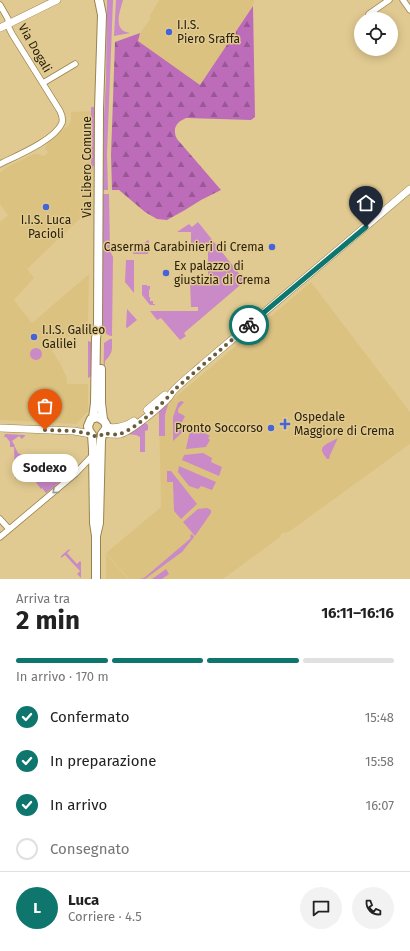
<!DOCTYPE html>
<html lang="it">
<meta charset="utf-8">
<style>
:root{--surface:#fff;--page:#f2f2f2;--text:#222;--muted:#767676;--line:#e0e0e0;--accent:#0f766e}
body{margin:0;font-family:"Fira Sans",sans-serif;background:var(--page);color:var(--text);height:100vh;display:flex;flex-direction:column;font-size:15px;white-space:nowrap}
*{box-sizing:border-box;margin:0}
p{font-size:13px;color:var(--muted)}
.icon{flex:none;width:22px;height:22px;fill:none;stroke:currentColor;stroke-width:2;stroke-linecap:round;stroke-linejoin:round}
.map{position:relative;height:579px;overflow:hidden}
.drawer{display:flex;flex-direction:column;background:var(--surface);flex:1}
.drawer>*{flex:none}
.controls{position:absolute;left:354px;top:12px;display:grid;gap:8px}
.controls a{display:grid;place-items:center;width:44px;height:44px;border-radius:50%;background:var(--surface);box-shadow:0 2px 10px #0003;font-size:20px}
.pin{position:absolute;display:grid;place-items:center;width:34px;height:34px;color:#fff;margin:-41px -17px;border-radius:50% 50% 50% 0;rotate:-45deg;box-shadow:0 0 4px #0007}
.pin .icon{rotate:45deg}
.courier{position:absolute;display:grid;place-items:center;width:40px;height:40px;margin:-20px;border:3px solid #0f766e;border-radius:50%;background:#fff;color:#222;box-shadow:0 1px 5px #0007}
.bubble{position:absolute;height:28px;border-radius:14px;background:var(--surface);box-shadow:0 2px 10px #0003;font-size:13px;font-weight:700;line-height:28px;text-align:center}
.summary em{font-style:normal;font-weight:700}
.summary div{display:flex;flex-direction:column-reverse}
.summary{display:flex;align-items:center;justify-content:space-between;height:68px;padding:0 16px}
h1{font-size:26px;font-weight:700;line-height:30px}
.bar{display:grid;grid-template-columns:repeat(4,1fr);gap:6px 4px;align-content:center;height:48px;padding:0 16px}
.bar i{height:5px;border-radius:3px;background:var(--line)}
.bar .selected{background:var(--accent)}
.bar p{grid-column:span 4}
.line{display:flex;align-items:center;gap:10px;padding:0 16px;border-top:1px solid var(--line)}
.line div{flex:1}
.round{display:grid;place-items:center;flex:none;width:42px;height:42px;border-radius:21px;background:var(--page)}
ol{padding:0 16px;list-style:none}
li{display:flex;align-items:center;gap:12px;height:44px}
li p{margin-inline-start:auto}
li .icon{padding:4px;border-radius:50%;background:var(--accent);color:#fff;stroke-width:4}
li:last-child{color:var(--muted)}
li i{width:22px;height:22px;border:2px solid var(--line);border-radius:50%}
.map>svg:first-child{display:block}
.built{fill:#dcc281}
.green{fill:#ca89c7}
.forest{fill:url(#forest-firs)}
.lines{fill:none;stroke-linecap:round;stroke-linejoin:round}
.minor-casing{stroke:#99844d;stroke-width:7}
.tertiary-casing{stroke:#99844d;stroke-width:8}
.secondary-casing{stroke:#99844d;stroke-width:10}
.minor{stroke:#fff;stroke-width:5.5}
.tertiary{stroke:#fff;stroke-width:7}
.secondary{stroke:#fff;stroke-width:8}
.oneway{stroke:#9f9b91}
.done{stroke:#6a5c39;stroke-width:4;stroke-dasharray:0 7.2}
.route{stroke:#0f766e;stroke-width:5}
.poi-dot{fill:#4564d7;stroke:#e1ca91;stroke-width:1.5}
.labels{text-anchor:middle;stroke-width:3;stroke-linejoin:round;paint-order:stroke}
.poi-label{font-size:12px;fill:#2a210a;stroke:#e1ca91;text-anchor:start}
.street-label{font-size:12px;fill:#2a210a;stroke:#e1ca91}
</style>
<div class="map">
<svg width="410" height="579" viewBox="0 0 410 579">
<defs>
<pattern id="forest-firs" width="22" height="20" patternUnits="userSpaceOnUse"><rect width="22" height="20" fill="#bc6cb9"/><path d="M5 1l3.5 6h-7zM16 11l3.5 6h-7z" fill="#995895"/></pattern>
</defs>
<rect width="100%" height="100%" fill="#e1ca91"/>
<!-- built -->
<path class="built" d="M159,0H254L253,6L200,86L138,41L140,33L151,18L149,17Z
M91,111V189L89,191V210L27,269L34,278L14,300L32,323L89,274L88,321L52,351L60,363L66,376L67,384H88V411L76,424L0,420V222L8,215L0,204V173L7,167L34,154H38L44,156L48,152L45,149L47,144L69,125L71,121V112Z
M311,282L410,412V444L290,531L288,532L282,533L279,538L223,579H129L106,553L161,507L159,411Z
M106,554L128,579H106Z"/>
<!-- green -->
<path class="green" d="M107,0H113L107,154L108,190H103L104,117L106,80Z
M116,0H123C120,11 112,31 130,33L114,36Z
M91,107H94V165L91,172Z
M103,194H109L110,251L113,257L112,336C102,335 103,325 102,317Z
M198,222L245,281L184,333L186,336L180,340L161,318L157,320L150,311H198V307H191L190,282H208V250H191V232H177L189,224L192,227Z
M148,240L149,241L148,254H133L134,251Z
M126,260H134V293L125,282Z
M142,285H147V286H150V289L149,290V297H150V301H153V304H155V305H150L142,295Z
M127,309L137,320L127,328L126,327Z
M110,339H112C112,350 113,353 105,361L104,401H103L104,343Z
M88,341L91,342V376L88,378Z
M30 354a6 6 0 1 1 12 0a6 6 0 1 1-12 0Z
M181,401L184,402L178,409V412L179,413L185,416L181,424L187,428L173,441V417L178,403Z
M168,404V405L165,415V436H159V411Z
M144,422L148,425V430L145,431V452H140V437L136,435L126,434Z
M190,430L197,433L199,430L210,436L208,438L210,440L206,447L186,449Z
M5,434L25,435V436L22,439L19,436L12,441L15,446L14,447H10V442L6,437H4Z
M338,438L330,455L329,459H327C326,457 322,453 322,450C321,445 333,441 338,438Z
M14,447H15L18,453L24,456L42,479L62,480L46,493L42,488L41,489L26,469L15,479Z
M203,453L212,458L211,462L222,467L219,476L182,460L184,455Z
M179,466L216,482L212,490L201,486L198,489L189,486L178,472Z
M167,471H171L197,504L181,519L174,511L173,482H167Z
M207,508L211,510V513L195,536L183,522L198,509Z
M192,534L194,537L182,552L145,579H140L144,578L191,538L190,536Z
M69,549L70,550L67,553L77,564L80,561L81,562V578L77,574L80,571L65,555L61,558V556Z
M166,569L169,574L162,579H152Z"/>
<!-- forest -->
<path class="forest" d="M253,6L255,117L251,120L186,118C176,122 172,129 177,139L221,190L201,200L185,210L167,220L157,219L145,212L119,190H112L111,155L115,42L140,33L138,41L200,85Z"/>
<g class="lines">
<defs>
<path id="minor" d="M403,0L410,10
M0,5L8,19L9,28L12,34L60,111C62,115 63,119 62,123C55,140 16,156 0,164
M369,14L389,0
M43,83L75,64
M0,519L9,529
M0,537L75,474L93,455"/>
<path id="tertiary" d="M0,28L57,0
M147,410L165,395
M106,427C117,429 125,427 134,421
M0,428L74,431L91,434
M104,433C109,434 114,435 120,434C131,431 161,406 169,397C171,394 172,392 175,389C183,381 193,373 202,365L410,189"/>
<path id="secondary" d="M101,369V403L103,419
M93,418L95,403L96,338L97,332L98,324L99,109L102,15L99,0
M96,579V536L94,523L93,449L92,435L89,431L88,426L91,419L98,417L104,421C109,428 106,428 102,434C102,435 101,440 101,440L99,523L96,536"/>
</defs>
<!-- minor casing -->
<use href="#minor" class="minor-casing"/>
<!-- tertiary casing -->
<use href="#tertiary" class="tertiary-casing"/>
<!-- secondary casing -->
<use href="#secondary" class="secondary-casing"/>
<!-- minor -->
<use href="#minor" class="minor"/>
<!-- tertiary -->
<use href="#tertiary" class="tertiary"/>
<!-- secondary -->
<use href="#secondary" class="secondary"/>
</g>
<!-- one-way arrows -->
<defs><path id="oneway-chevron" d="M-2-3.5L2.5 0L-2 3.5" fill="none" stroke-width="1.6" stroke-linecap="round" stroke-linejoin="round"/></defs>
<use class="oneway" href="#oneway-chevron" transform="translate(55 491) rotate(140)"/>
<g class="lines">
<!-- done -->
<path class="done" d="M45,430L74,431L91,434L94,436H100L104,433C109,434 115,435 120,434C134,430 165,402 174,390L249,325"/>
<!-- route -->
<path class="route" d="M249,325L366,227"/>
</g>
<!-- markers -->
<g class="poi-dot">
<circle cx="169" cy="32" r="4"/>
<circle cx="46" cy="207" r="4"/>
<circle cx="272" cy="247" r="4"/>
<circle cx="166" cy="273" r="4"/>
<circle cx="34" cy="337" r="4"/>
<path d="M283 418h4v4h4v4h-4v4h-4v-4h-4v-4h4z"/>
<circle cx="271" cy="428" r="4"/>
</g>
<g class="labels">
<!-- poi labels -->
<g class="poi-label">
<text x="177" y="29">I.I.S.<tspan x="177" dy="14">Piero Sraffa</tspan></text>
<text x="46" y="224" text-anchor="middle">I.I.S. Luca<tspan x="46" dy="14">Pacioli</tspan></text>
<text x="264" y="251" text-anchor="end">Caserma Carabinieri di Crema</text>
<text x="174" y="270">Ex palazzo di<tspan x="174" dy="14">giustizia di Crema</tspan></text>
<text x="42" y="334">I.I.S. Galileo<tspan x="42" dy="14">Galilei</tspan></text>
<text x="294" y="421">Ospedale<tspan x="294" dy="14">Maggiore di Crema</tspan></text>
<text x="263" y="432" text-anchor="end">Pronto Soccorso</text>
</g>
<!-- street labels -->
<g class="street-label">
<text transform="translate(35 48) rotate(60)" y="4">Via Dogali</text>
<text transform="translate(87 167) rotate(-90)" y="4">Via Libero Comune</text>
</g>
</g>
</svg>
<div class="controls">
<a><svg class="icon" aria-label="locate" viewBox="0 0 24 24"><circle cx="12" cy="12" r="6"/><path d="M12 2v4M12 18v4M2 12h4M18 12h4"/></svg></a>
</div>
<div class="pin" style="left:45px;top:430px;background:#ea580c"><svg class="icon" aria-label="bag" viewBox="0 0 24 24"><path d="M5 8h14l-1 12H6zM9 8a3 3 0 0 1 6 0"/></svg></div>
<div class="pin" style="left:366px;top:227px;background:#1f2937"><svg class="icon" aria-label="home" viewBox="0 0 24 24"><path d="M3 11l9-7 9 7M6 9v11h12V9"/></svg></div>
<div class="courier" style="left:249px;top:325px"><svg class="icon" aria-label="bike" viewBox="0 0 24 24"><circle cx="6" cy="16" r="4"/><circle cx="18" cy="16" r="4"/><path d="M6 16l4-8h5l3 8M10 8l3 8H6M13 5h3"/></svg></div>
<div class="bubble" style="left:12px;top:454px;width:66px">Sodexo</div>
</div>
<section class="drawer">
<div class="summary"><div><h1>2 min</h1><p>Arriva tra</p></div><em>16:11–16:16</em></div>
<div class="bar"><i class="selected"></i><i class="selected"></i><i class="selected"></i><i></i><p>In arrivo · 170 m</p></div>
<ol>
<li><svg class="icon" aria-label="check" viewBox="0 0 24 24"><path d="M5 12l5 5 9-10"/></svg>Confermato<p>15:48</p></li>
<li><svg class="icon" aria-label="check" viewBox="0 0 24 24"><path d="M5 12l5 5 9-10"/></svg>In preparazione<p>15:58</p></li>
<li><svg class="icon" aria-label="check" viewBox="0 0 24 24"><path d="M5 12l5 5 9-10"/></svg>In arrivo<p>16:07</p></li>
<li><i></i>Consegnato</li>
</ol>
<div class="line" style="height:72px"><b class="round" style="background:var(--accent);color:#fff">L</b><div><b>Luca</b><p>Corriere · 4.5</p></div><a class="round"><svg class="icon" aria-label="chat" viewBox="0 0 24 24"><path d="M4 5h16v11H9l-5 4z"/></svg></a><a class="round"><svg class="icon" aria-label="phone" viewBox="0 0 24 24"><path d="M5 4h4l2 5-3 2q2 4 5 5l2-3 5 2v4C11 20 4 13 5 4z"/></svg></a></div>
</section>
